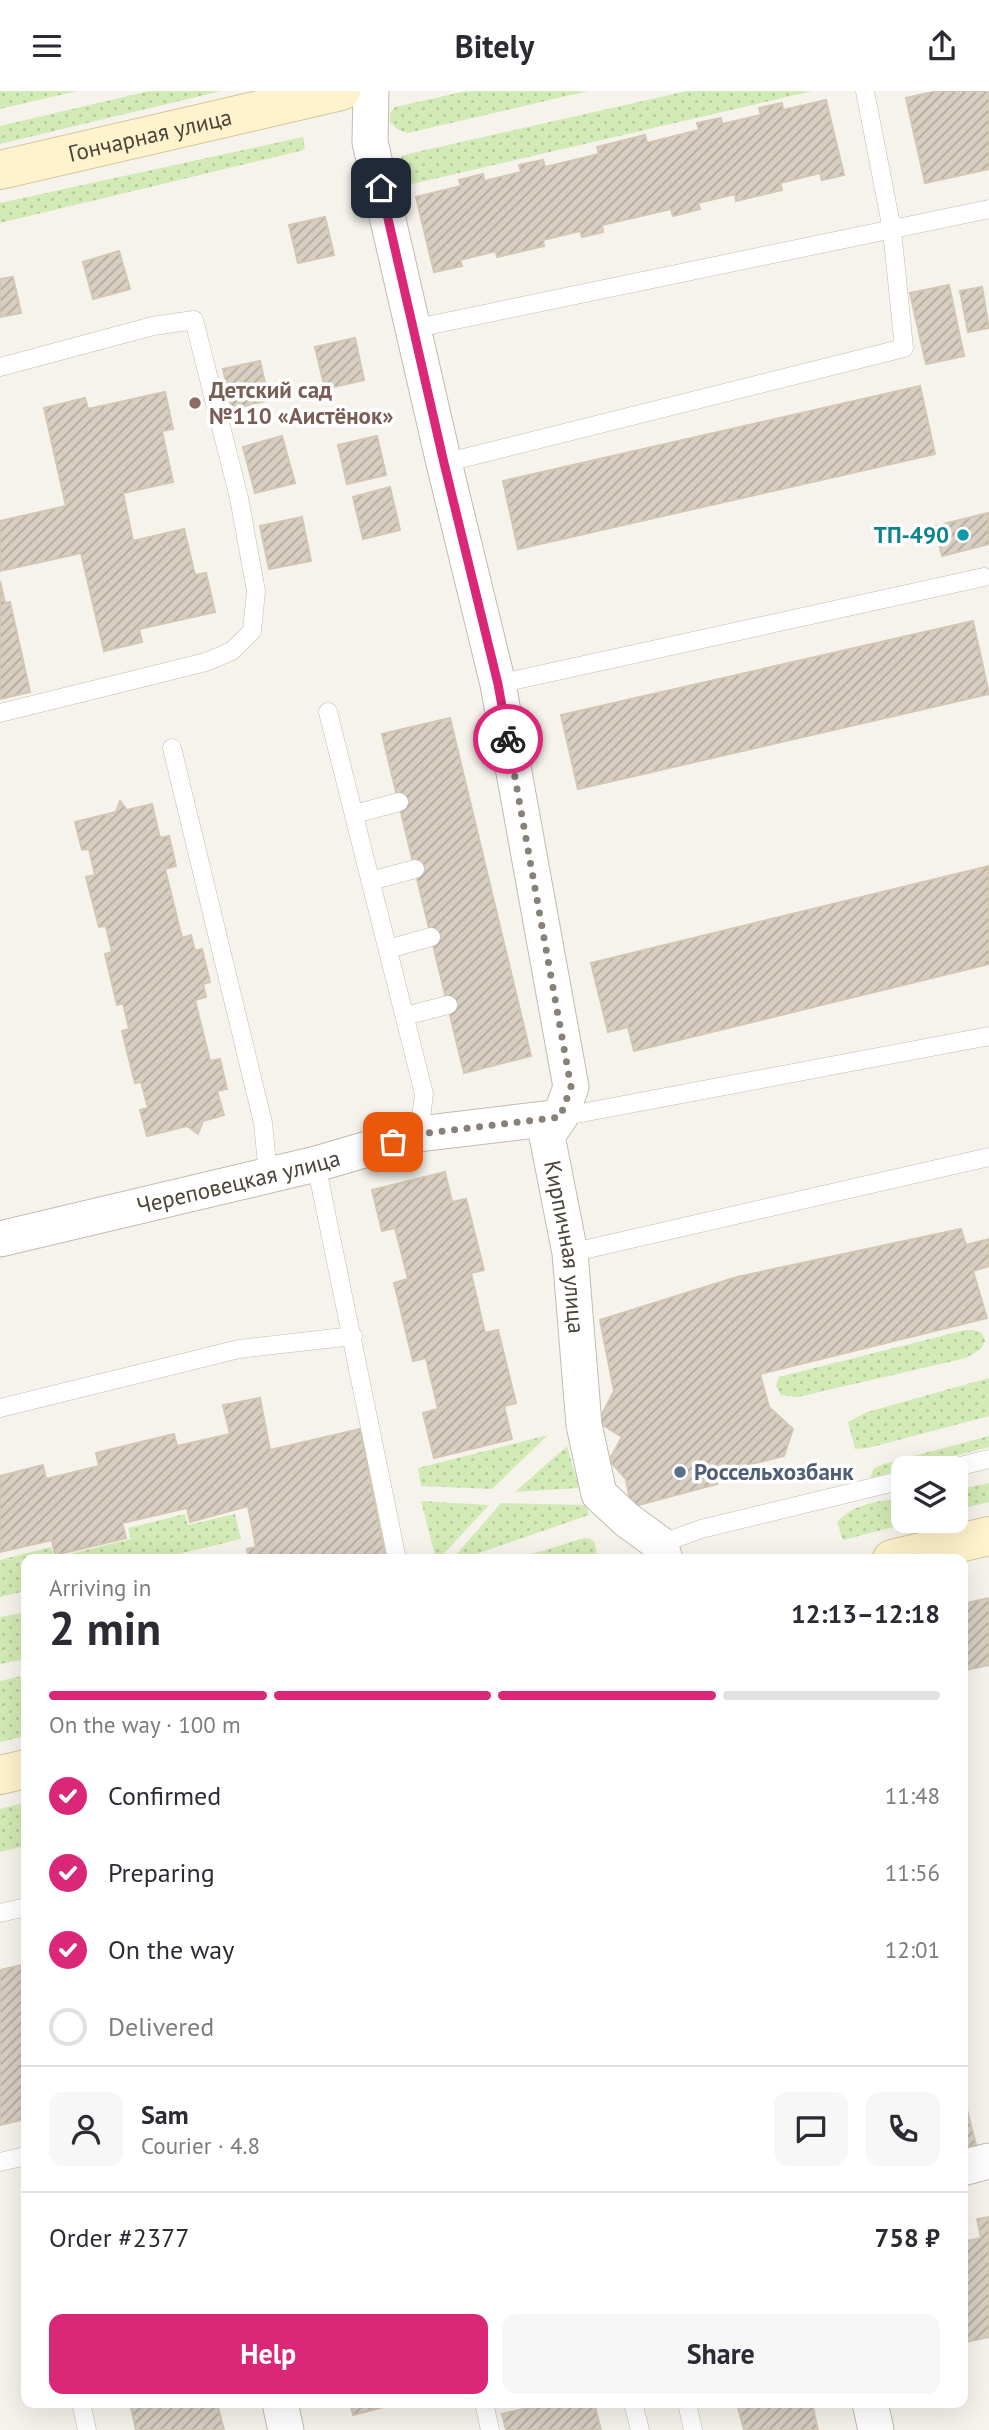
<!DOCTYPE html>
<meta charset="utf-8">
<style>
:root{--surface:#fff;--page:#f7f7f7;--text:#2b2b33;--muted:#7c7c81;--line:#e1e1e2;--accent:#db2777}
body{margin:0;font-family:"PT Sans",sans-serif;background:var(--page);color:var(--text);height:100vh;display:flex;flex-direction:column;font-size:26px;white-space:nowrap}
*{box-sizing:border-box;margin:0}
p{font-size:23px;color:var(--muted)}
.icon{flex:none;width:38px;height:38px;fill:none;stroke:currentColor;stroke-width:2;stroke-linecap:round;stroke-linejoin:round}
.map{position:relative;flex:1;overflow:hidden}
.panel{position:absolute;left:21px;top:1463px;width:947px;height:854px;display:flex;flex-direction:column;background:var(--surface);border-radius:14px;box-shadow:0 7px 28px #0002}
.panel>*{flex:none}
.buttons{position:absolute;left:891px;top:1365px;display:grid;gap:14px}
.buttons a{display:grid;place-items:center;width:77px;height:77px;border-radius:14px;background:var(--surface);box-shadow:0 7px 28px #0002;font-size:35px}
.pin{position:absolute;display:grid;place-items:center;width:60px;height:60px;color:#fff;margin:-30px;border-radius:14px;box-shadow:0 4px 10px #0006}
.courier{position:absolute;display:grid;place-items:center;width:70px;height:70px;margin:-35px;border:5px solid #db2777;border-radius:50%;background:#fff;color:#222;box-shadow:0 2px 9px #0007}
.summary em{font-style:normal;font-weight:600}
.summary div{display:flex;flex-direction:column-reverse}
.summary{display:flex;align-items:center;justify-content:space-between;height:119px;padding:0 28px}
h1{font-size:46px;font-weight:600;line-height:52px}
.bar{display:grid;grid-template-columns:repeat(4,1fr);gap:10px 7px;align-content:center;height:84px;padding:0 28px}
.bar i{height:9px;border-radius:5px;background:var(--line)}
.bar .selected{background:var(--accent)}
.bar p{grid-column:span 4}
.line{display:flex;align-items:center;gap:18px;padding:0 28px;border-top:2px solid var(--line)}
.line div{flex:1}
.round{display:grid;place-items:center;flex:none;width:74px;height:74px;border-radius:14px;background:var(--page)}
ol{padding:0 28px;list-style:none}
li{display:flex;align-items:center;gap:21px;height:77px}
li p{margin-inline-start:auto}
li .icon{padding:7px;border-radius:50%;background:var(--accent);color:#fff;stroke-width:4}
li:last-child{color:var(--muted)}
li i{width:38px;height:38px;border:4px solid var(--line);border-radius:50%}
.button{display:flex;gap:14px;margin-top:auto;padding:14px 28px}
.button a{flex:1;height:80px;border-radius:14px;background:var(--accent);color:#fff;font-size:28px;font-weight:600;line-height:80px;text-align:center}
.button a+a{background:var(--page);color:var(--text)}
header{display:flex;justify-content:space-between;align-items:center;height:91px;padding:0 28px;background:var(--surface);font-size:32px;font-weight:600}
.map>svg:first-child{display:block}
.grass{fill:url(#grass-dots)}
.building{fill:url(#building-hatch);stroke:#d3c7b4;stroke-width:2}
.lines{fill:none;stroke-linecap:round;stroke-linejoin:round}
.lane-casing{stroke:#c2bbae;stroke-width:19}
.street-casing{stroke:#c2bbae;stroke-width:37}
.secondary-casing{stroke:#d6c79b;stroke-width:40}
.lane{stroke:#fff;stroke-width:18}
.street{stroke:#fff;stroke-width:35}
.secondary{stroke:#fff3cd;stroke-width:38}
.done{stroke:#878178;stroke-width:7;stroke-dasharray:0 12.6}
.route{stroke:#db2777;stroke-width:9}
.education-dot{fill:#8d6e63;stroke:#fff;stroke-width:2.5}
.culture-dot{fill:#0f9aa8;stroke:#fff;stroke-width:2.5}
.service-dot{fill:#5c6f8a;stroke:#fff;stroke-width:2.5}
.labels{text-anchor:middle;stroke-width:7;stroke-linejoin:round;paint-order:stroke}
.street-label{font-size:23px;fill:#4b4439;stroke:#fff}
.education-label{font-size:23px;font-weight:bold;fill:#785e54;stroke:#fff;text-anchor:start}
.culture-label{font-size:23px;font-weight:bold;fill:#0d838f;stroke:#fff;text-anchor:end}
.service-label{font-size:23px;font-weight:bold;fill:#4e5e75;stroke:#fff;text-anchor:start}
</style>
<header><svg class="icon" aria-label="menu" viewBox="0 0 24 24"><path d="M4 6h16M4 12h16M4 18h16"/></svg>Bitely<svg class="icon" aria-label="share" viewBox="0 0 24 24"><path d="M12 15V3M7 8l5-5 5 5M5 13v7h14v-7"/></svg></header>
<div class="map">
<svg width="989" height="2339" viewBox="0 0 989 2339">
<defs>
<pattern id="grass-dots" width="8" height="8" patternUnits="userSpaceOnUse" patternTransform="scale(1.75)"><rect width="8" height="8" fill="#d2eab5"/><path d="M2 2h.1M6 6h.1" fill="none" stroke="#b6ca9c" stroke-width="1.8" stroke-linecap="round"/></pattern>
<pattern id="building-hatch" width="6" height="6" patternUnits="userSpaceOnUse" patternTransform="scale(1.75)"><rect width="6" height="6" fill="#d8cfc1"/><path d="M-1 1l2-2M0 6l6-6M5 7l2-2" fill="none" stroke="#b1aa9e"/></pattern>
</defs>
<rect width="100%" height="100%" fill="#f6f3ec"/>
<!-- grass -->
<path class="grass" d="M0,0H77L0,18Z
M149,0H221L0,53V35Z
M466,0H588L408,42L397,38L390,31V22L395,16Z
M687,0H812L412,93C401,85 399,79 401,66L408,63Z
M303,46L305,58L300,60L0,132V112Z
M965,1239H974L982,1242L985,1250L981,1258L966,1267L798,1306L781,1304L776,1295L779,1286Z
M989,1287V1325L868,1357L855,1358L848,1331L867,1321Z
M548,1344L492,1398L421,1395L418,1377Z
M989,1345V1356L870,1387L874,1377L884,1373Z
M567,1355L579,1397L515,1401Z
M989,1392V1411L956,1419V1399Z
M903,1406V1430H916L843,1449L837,1431C854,1412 879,1411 903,1406Z
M421,1410L489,1414L439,1468H436Z
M501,1412L586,1414L589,1424L462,1468H456L455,1465Z
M185,1423L188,1434L235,1423L241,1448L158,1468H26V1500L0,1506V1469L51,1456L54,1467L131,1448L128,1437Z
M584,1447L591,1448L595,1452L597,1465L593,1468H516Z
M26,1521V1568L0,1573V1526Z
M26,1584V1645L0,1651V1590Z
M26,1711V1752L24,1755L0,1761V1718Z"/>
<!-- building -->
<path class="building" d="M937,0H989V78L925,92L906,7Z
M826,9L844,84L822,89L820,82L780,92L782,99L736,110L735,103L698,112L700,118L673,125L671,118L602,134L603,141L582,146L580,140L543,149L544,155L497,166L496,160L460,169L462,175L434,181L416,106L461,95L459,89L483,83L484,90L521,81L519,74L543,69L545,76L599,63L597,56L645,44L647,52L699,39L697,32L721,27L722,33L761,24L759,17L782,12L783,19Z
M325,126L334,164L298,172L289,134Z
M119,160L130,198L93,208L83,171Z
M13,186L21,222L0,226V188Z
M949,194L964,265L926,273L910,202Z
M982,196L989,237L968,241L960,200Z
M355,247L364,289L325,298L315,256Z
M260,270L269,309L232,318L223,278Z
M920,295L935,363L518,458L503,390Z
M165,301L173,338L162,340L173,391L123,402L133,450L184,438L195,484L206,482L215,521L139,538L142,551L104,560L81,462L0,480V430L66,415L44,317L85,307L88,318Z
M282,345L295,392L255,402L243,356Z
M377,345L386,384L347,393L338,354Z
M390,396L400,439L363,448L353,406Z
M988,422L989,453L942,465L935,435Z
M302,426L311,470L269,478L260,435Z
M0,490L5,512L10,511L30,601L0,608Z
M973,530L989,603L578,698L561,624Z
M450,627L531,965L464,982L382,643Z
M120,710L127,719L152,713L160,747L169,745L176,775L165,778L182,847L191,844L195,860L202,858L210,891L203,893L206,906L195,909L210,970L220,968L227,998L217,1000L224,1024L203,1030L198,1043L187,1035L147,1045L140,1019L148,1017L141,991L135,992L122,940L129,938L123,912L117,914L105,863L112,861L106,835L99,836L86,786L95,784L89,758L82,759L75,731L116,721Z
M989,775V873L634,960L628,936L608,941L591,872Z
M445,1081L452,1111L466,1108L484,1179L471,1182L485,1242L498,1239L516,1312L504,1315L512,1348L434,1367L423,1322L438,1318L426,1267L413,1270L394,1192L408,1188L395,1137L382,1140L372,1099Z
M961,1138L966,1154L989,1148V1175L973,1180L987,1227L760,1283L769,1316L793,1338L784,1365L715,1382L717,1393L631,1416L626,1388L609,1369L622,1346L598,1331L614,1300L600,1229L737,1186Z
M260,1307L270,1359L360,1338L386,1468H249L247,1458L256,1456L248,1415L190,1431L187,1417L122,1432L126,1447L55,1464L52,1449L0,1461V1385L43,1374L46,1388L99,1375L96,1362L174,1343L177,1355L230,1343L223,1314Z
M989,1507V1574L962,1580V1513Z
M26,1873V2028L0,2034V1879Z
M962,1999L976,2054L962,2057Z
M989,2126V2246L962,2252V2151L981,2147L977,2128Z
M130,2312H217L224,2339H136Z
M350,2312H399L353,2324Z
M548,2312H594L601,2339H506L502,2323Z
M737,2312H812L818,2339H744Z"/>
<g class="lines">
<defs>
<path id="lane" d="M412,238L989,118
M0,276L153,235L194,229L239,407L256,500L252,540L232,560L206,571L0,622
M444,372L904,257L892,139L865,0
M498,593L984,486
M328,621L424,1003L419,1043
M172,657L263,1032L268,1083
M355,723L399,711
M371,790L415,778
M388,858L431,846
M405,925L448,914
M560,1026L989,945
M316,1073L397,1468
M570,1162L989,1066
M0,1317L239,1258L353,1245
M952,1377L989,1368
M660,1453L701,1438L903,1389
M0,1822L26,1816
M0,2071L26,2065
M81,2312L87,2339
M484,2312L490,2339
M633,2312L640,2339
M687,2312L693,2339"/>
<g id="street">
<path id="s1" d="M371,0L370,51L444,372L498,593L571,996L560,1026L547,1045L570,1162L584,1334L599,1403L627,1429L660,1453L665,1468"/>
<path id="s2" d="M0,1148L316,1073L419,1043L560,1026"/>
<path d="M962,2077L989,2070"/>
<path d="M280,2312L286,2339"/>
<path d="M870,2312L876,2339"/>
</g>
<g id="secondary">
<path id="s3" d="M0,79L341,0"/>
<path d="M892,1468L989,1445"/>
<path d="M0,1684L26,1678"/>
</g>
</defs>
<!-- lane casing -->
<use href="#lane" class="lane-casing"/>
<!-- street casing -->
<use href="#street" class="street-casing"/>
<!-- secondary casing -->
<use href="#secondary" class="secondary-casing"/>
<!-- lane -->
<use href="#lane" class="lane"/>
<!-- street -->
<use href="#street" class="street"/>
<!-- secondary -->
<use href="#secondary" class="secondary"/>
</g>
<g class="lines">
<!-- done -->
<path class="done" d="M393,1051L419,1043L560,1026L571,996L508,648"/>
<!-- route -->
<path class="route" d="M381,97L444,372L498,593L508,648"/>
</g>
<!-- markers -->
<circle class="education-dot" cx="195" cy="312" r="7"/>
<circle class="culture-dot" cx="963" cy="444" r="7"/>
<circle class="service-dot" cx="680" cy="1381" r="7"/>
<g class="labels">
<!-- street labels -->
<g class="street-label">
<text dy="8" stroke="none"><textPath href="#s3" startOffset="154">Гончарная улица</textPath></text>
<text dy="8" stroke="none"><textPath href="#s2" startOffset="245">Череповецкая улица</textPath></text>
<text dy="8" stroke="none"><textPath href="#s1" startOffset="1185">Кирпичная улица</textPath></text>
</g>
<!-- education labels -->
<g class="education-label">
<text x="209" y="307">Детский сад<tspan x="209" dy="26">№110 «Аистёнок»</tspan></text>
</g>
<!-- culture labels -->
<g class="culture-label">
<text x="949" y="452">ТП-490</text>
</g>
<!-- service labels -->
<g class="service-label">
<text x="694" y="1389">Россельхозбанк</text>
</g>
</g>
</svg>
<div class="buttons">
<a><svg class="icon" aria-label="layers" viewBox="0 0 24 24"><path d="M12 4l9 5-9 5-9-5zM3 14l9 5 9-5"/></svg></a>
</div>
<div class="pin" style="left:393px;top:1051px;background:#ea580c"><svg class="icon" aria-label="bag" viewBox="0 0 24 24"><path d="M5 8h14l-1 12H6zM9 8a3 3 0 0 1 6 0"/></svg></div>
<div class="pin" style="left:381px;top:97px;background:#1f2937"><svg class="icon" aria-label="home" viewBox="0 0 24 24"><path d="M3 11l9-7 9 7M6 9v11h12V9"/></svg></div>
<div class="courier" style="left:508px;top:648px"><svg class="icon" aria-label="bike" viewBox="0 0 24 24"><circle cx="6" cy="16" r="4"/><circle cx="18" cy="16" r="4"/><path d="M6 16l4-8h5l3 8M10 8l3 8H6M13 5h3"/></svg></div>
<section class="panel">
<div class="summary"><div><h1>2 min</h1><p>Arriving in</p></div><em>12:13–12:18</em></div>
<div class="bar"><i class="selected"></i><i class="selected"></i><i class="selected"></i><i></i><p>On the way · 100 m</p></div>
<ol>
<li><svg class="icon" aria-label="check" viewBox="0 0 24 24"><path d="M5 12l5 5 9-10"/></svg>Confirmed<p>11:48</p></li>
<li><svg class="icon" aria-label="check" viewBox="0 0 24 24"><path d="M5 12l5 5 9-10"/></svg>Preparing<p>11:56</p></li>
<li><svg class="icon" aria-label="check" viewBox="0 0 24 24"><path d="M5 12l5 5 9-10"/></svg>On the way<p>12:01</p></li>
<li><i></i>Delivered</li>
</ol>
<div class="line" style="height:126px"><a class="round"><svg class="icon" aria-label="person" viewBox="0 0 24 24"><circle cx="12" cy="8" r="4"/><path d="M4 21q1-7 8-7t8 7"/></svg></a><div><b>Sam</b><p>Courier · 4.8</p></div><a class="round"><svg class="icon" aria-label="chat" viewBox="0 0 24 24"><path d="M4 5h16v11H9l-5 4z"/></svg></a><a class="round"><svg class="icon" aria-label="phone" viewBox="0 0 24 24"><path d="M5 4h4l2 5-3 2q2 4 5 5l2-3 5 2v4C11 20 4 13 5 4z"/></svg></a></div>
<div class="line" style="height:91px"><div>Order #2377</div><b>758 ₽</b></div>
<div class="button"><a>Help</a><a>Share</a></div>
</section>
</div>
